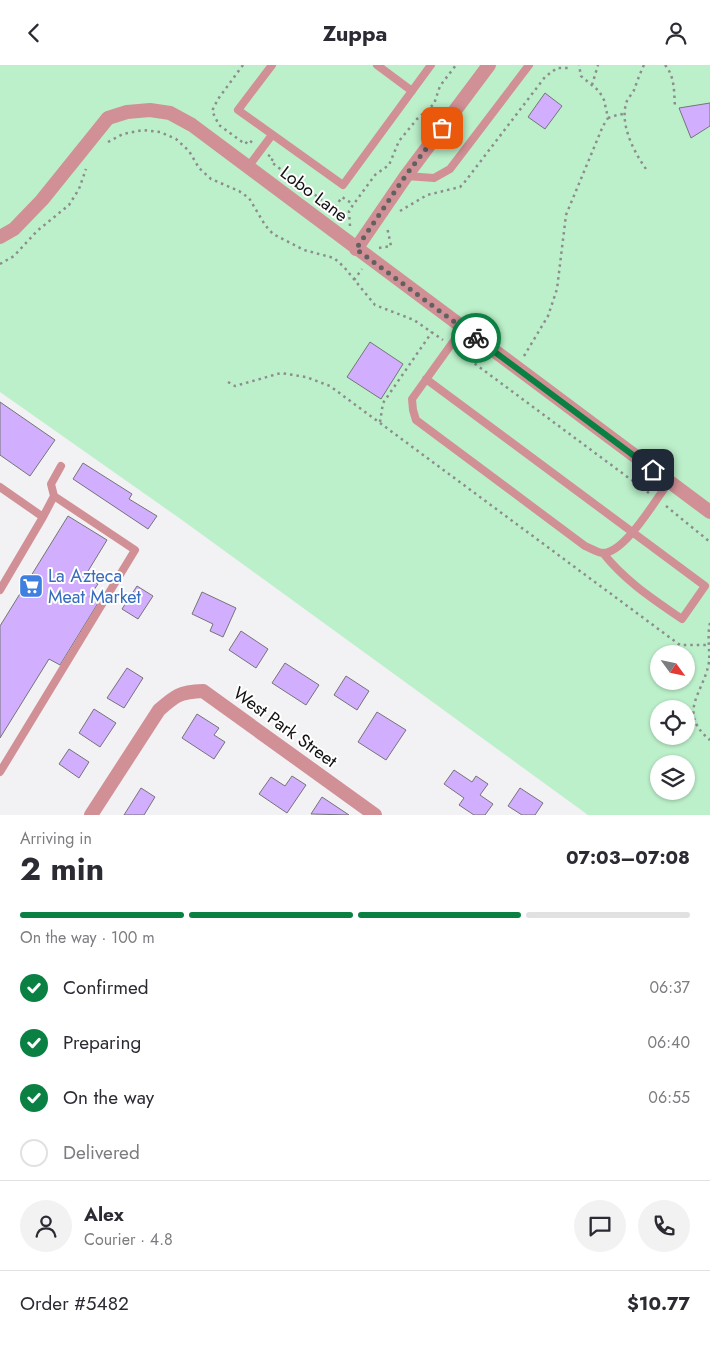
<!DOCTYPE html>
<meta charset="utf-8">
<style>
:root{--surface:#fff;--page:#f2f2f3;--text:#2b2b33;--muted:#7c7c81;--line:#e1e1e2;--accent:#0b8043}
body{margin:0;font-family:Jost,sans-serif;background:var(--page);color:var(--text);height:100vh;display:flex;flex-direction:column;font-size:19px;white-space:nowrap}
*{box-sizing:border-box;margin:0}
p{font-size:16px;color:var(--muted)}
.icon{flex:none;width:28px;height:28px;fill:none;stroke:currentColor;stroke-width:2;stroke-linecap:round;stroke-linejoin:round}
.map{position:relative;height:750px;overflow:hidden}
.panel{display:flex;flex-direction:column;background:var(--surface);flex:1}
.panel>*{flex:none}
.needle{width:32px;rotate:123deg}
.fabs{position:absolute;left:650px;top:580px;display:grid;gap:10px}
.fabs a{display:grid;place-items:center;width:45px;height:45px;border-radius:50%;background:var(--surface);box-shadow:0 1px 4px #0004;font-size:25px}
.pin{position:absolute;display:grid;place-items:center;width:42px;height:42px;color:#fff;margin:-21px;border-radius:10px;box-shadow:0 2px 8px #0006}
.courier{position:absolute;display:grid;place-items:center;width:50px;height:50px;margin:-25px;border:4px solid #0b8043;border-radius:50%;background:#fff;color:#222;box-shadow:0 1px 6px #0007}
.headline em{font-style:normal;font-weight:700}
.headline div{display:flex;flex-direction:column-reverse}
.headline{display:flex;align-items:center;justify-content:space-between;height:85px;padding:0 20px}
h1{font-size:32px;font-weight:700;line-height:38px}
.bar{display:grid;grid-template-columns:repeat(4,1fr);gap:8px 5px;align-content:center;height:60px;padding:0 20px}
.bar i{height:6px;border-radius:4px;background:var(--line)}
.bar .current{background:var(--accent)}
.bar p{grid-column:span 4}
.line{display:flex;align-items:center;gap:12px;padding:0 20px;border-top:1px solid var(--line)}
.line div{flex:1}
.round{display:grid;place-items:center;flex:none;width:52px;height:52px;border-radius:26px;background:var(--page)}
ol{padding:0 20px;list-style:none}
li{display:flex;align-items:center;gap:15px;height:55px}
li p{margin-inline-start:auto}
li .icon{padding:5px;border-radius:50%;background:var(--accent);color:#fff;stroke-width:4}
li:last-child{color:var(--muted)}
li i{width:28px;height:28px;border:2px solid var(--line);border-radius:50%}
header{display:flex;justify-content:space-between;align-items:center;height:65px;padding:0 20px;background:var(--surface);font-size:22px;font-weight:700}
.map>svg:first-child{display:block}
.green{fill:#bcf0ca;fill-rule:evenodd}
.building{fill:#d1aefe;stroke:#757576}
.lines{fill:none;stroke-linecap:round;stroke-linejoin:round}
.path{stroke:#8d8d8e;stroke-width:2.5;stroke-dasharray:2.5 4;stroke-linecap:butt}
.service{stroke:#d19095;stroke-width:8}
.minor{stroke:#d19095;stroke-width:14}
.done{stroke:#616161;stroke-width:5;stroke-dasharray:0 9}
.route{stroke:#0b8043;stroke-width:6}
.labels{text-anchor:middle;stroke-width:4;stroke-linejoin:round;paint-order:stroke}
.street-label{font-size:18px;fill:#131313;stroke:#fff}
.shop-label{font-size:18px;fill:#366cbe;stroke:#fff;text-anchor:start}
</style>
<header><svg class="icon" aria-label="back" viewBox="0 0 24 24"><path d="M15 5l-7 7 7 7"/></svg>Zuppa<svg class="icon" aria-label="person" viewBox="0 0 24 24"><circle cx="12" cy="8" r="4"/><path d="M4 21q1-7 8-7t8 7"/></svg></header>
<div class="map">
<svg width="710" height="750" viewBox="0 0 710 750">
<rect width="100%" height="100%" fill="#f2f1f3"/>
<!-- green -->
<path class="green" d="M0,0H710V750H588L182,455L0,327ZM659,589H686V616H659ZM659,644H686V671H659ZM659,699H686V726H659Z"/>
<!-- building -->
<path class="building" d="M545,28L562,41L545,64L528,52Z
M710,38V61L691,73L679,43Z
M370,277L403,299L381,334L347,312Z
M0,337L55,375L30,411L0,390Z
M83,398L132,429L129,434L157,451L148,464L73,414Z
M68,451L107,475L85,511L98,519L89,532L98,538L60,600L49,594L0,673V561Z
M137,521L153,531L138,554L122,544Z
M202,527L236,543L223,572L210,566L213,559L192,549Z
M241,566L268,584L256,603L229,585Z
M285,598L319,620L306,640L272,618Z
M127,603L143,613L124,643L107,633Z
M346,611L369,626L357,645L334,630Z
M94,644L116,658L100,682L79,668Z
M377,647L406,665L386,695L358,677Z
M197,649L219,663L214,670L225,677L214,694L182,673Z
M69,684L89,697L79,713L59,699Z
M454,705L472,717L476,711L488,719L480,730L493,739L485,750H474L459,740L464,733L444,719Z
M292,711L306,720L287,748L259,729L271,712L285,721Z
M141,723L155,732L144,750H124Z
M520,723L543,738L535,750H522L508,741Z
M322,732L349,750L311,749Z"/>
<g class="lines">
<!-- path -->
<path class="path" d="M243,0L218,34L212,46L219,60L245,79L249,75L254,79
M644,0C640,8 637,17 634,25C632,30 627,33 626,39C620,60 634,87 646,104
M665,0C675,11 674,28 675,42
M592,20L598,0
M608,53L620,49L626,50
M108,77L123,69L143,65L160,67L176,74L189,86L199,103L211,114L239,126L249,133L265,160L273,169L304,185L334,193L344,202L375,240L414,255L443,275
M268,90L273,93L271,97L334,144L342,132L353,139
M400,146L427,130L460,122L464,118L545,12L557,3H568V0
M350,161L349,146L353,140L375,110L389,100L399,76L417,54L434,39L440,21L456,0
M379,183L391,181L387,162
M0,199L14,191L37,166L69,140L79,124L86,104
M354,215L362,204
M459,287L649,428
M524,291L548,251L557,224L566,150L603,61L608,53L604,35L599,26L581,11L579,0
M228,317L235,321L281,308L306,312L330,321L680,580H709
M380,357L383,338L432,267
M666,441L710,477
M710,558C707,571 710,584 709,597C704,628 676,647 710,675"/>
<!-- service -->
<path class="service" d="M272,0L238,45L343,120L431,0
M377,0L412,26
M248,102L272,70
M406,111L434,113L450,104L529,0
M463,263L412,334L413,345L416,355L585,481C590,483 598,488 603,488C625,488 656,434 669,417
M426,314L705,521L682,554C653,534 625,516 603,488
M0,422L43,452L0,525
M54,431L51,419L61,401
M0,707L135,485L54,431L43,452"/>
<!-- minor -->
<path class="minor" d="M0,172L14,164L42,135L108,53L127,47L150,45L170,48L192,60L710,447
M356,184L406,111L489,0
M91,750L159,645C176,630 180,627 203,626L375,750"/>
</g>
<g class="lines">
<!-- done -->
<path class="done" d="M442,63L406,110L356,184L476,273"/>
<!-- route -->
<path class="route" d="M476,273L653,405"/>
</g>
<!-- icons -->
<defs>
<symbol id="supermarket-square" viewBox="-11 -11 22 22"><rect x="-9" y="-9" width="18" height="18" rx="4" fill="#3f7fe0" stroke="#fff"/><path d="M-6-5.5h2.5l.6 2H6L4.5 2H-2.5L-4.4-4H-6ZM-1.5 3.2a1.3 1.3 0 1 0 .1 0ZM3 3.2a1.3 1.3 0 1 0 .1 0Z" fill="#fff"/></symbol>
</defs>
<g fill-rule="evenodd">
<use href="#supermarket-square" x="17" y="507" width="28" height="28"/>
</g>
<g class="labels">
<!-- street labels -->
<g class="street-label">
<text transform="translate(314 129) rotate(37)" y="6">Lobo Lane</text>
<text transform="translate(285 662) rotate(36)" y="6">West Park Street</text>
</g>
<!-- shop labels -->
<g class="shop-label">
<text x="48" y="517">La Azteca<tspan x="48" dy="21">Meat Market</tspan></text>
</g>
</g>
</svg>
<div class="fabs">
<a><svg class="needle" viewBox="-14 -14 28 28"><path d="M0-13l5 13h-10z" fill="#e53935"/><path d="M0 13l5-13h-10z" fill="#7c7c81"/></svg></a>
<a><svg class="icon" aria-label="locate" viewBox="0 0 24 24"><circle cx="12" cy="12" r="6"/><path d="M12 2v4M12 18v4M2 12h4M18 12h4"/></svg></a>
<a><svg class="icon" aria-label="layers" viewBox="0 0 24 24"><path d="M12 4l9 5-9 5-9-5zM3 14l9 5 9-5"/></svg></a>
</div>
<div class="pin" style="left:442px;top:63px;background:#ea580c"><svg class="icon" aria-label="bag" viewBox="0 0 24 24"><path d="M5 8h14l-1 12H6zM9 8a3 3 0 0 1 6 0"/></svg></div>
<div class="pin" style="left:653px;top:405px;background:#1f2937"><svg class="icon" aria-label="home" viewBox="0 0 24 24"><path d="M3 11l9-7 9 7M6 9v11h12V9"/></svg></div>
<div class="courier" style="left:476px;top:273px"><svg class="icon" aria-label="bike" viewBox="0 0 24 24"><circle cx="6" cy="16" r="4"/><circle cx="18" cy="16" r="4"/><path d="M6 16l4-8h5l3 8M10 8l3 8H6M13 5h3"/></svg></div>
</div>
<section class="panel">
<div class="headline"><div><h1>2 min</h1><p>Arriving in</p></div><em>07:03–07:08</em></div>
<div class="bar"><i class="current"></i><i class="current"></i><i class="current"></i><i></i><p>On the way · 100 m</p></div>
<ol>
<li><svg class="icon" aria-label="check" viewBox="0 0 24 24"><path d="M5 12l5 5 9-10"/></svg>Confirmed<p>06:37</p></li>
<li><svg class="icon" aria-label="check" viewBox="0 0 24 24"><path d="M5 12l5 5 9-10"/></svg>Preparing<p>06:40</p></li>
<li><svg class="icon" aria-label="check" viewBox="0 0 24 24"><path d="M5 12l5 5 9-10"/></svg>On the way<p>06:55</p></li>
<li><i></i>Delivered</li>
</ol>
<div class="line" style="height:90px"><a class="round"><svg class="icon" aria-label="person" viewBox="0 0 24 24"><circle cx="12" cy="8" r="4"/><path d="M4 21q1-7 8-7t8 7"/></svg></a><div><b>Alex</b><p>Courier · 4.8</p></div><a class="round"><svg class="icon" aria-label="chat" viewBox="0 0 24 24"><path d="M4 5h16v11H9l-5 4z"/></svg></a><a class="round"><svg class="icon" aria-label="phone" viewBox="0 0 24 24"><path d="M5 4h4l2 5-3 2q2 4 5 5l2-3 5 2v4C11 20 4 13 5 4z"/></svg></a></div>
<div class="line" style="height:65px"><div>Order #5482</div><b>$10.77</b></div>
</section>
